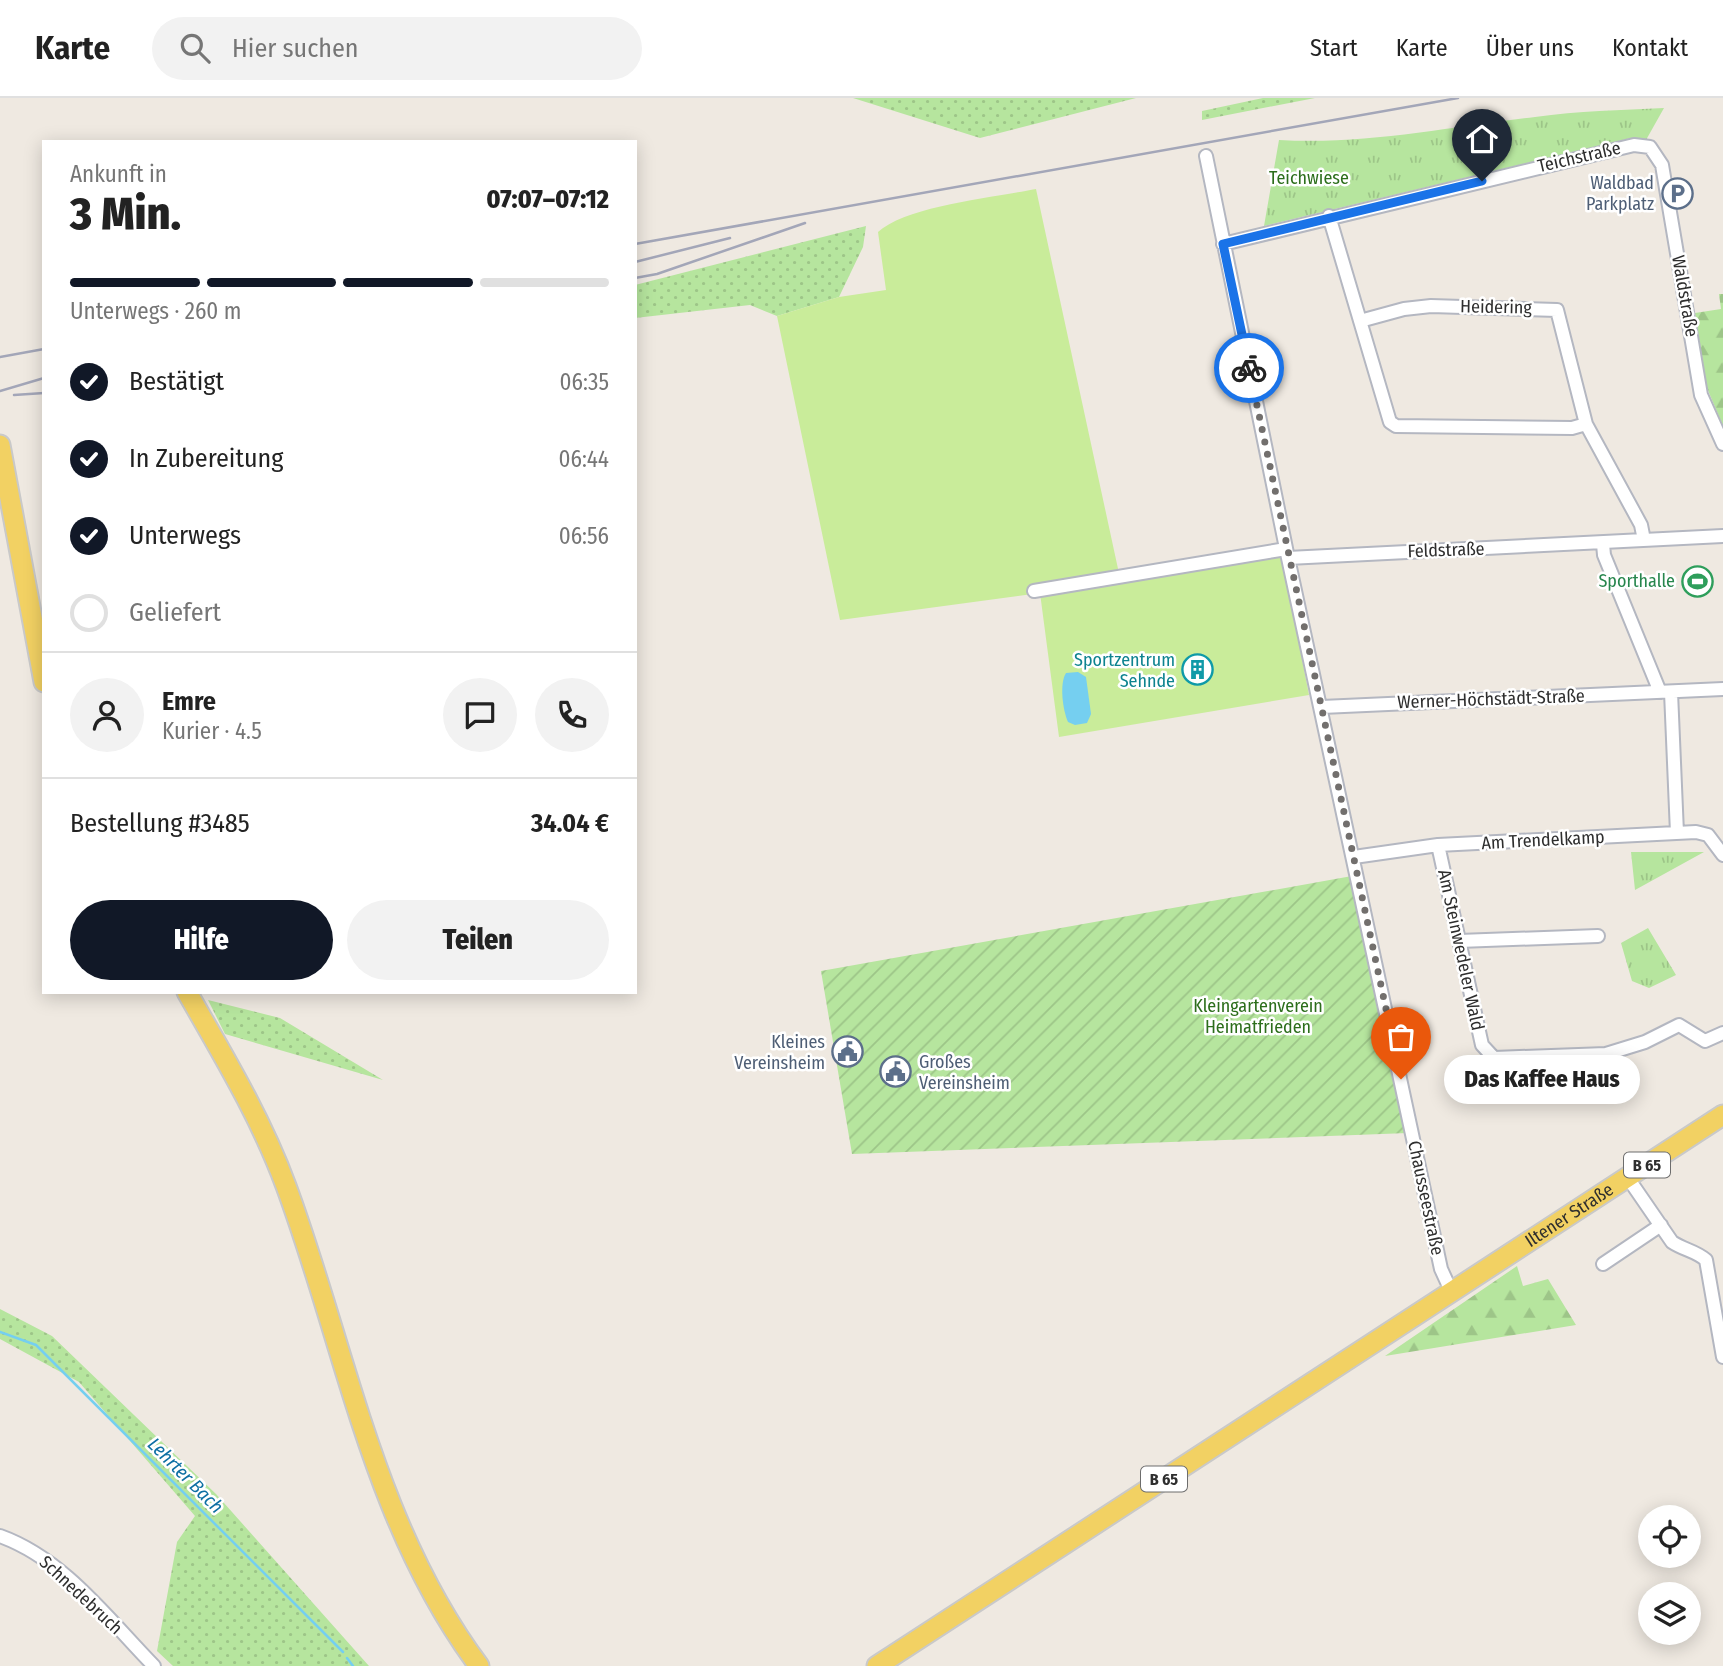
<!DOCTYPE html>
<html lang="de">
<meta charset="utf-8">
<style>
:root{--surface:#fff;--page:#f2f2f2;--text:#222;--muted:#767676;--line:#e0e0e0;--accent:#111827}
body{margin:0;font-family:"Fira Sans Condensed",sans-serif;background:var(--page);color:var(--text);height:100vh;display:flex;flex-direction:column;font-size:26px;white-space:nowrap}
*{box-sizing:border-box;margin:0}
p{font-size:23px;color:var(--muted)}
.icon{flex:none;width:38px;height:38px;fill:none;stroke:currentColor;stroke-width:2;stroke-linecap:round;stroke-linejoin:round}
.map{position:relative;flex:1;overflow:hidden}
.drawer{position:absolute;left:42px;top:42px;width:595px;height:854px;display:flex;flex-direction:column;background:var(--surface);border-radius:0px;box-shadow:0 4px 18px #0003}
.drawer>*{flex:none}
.tools{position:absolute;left:1638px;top:1407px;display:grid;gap:14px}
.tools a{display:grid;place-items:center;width:63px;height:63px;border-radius:50%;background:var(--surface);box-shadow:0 4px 18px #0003;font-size:35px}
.pin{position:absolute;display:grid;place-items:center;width:60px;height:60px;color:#fff;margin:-72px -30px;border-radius:50% 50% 50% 0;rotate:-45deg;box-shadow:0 0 7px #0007}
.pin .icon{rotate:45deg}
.courier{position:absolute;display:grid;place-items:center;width:70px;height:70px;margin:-35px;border:5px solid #1a73e8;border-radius:50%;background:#fff;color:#222;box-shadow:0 2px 9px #0007}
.bubble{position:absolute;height:49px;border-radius:24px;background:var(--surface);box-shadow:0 4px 18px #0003;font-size:23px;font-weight:800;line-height:49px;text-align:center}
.summary em{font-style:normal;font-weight:800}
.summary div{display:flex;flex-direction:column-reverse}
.summary{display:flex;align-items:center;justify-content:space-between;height:119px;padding:0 28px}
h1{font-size:46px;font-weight:800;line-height:52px}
.bar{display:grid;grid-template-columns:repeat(4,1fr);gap:10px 7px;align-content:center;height:84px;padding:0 28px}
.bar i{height:9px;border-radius:5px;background:var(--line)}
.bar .current{background:var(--accent)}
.bar p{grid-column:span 4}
.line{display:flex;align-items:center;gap:18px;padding:0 28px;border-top:2px solid var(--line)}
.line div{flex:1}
.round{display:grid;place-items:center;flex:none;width:74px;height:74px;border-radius:37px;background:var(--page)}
ol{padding:0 28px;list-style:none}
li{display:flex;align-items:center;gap:21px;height:77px}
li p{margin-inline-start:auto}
li .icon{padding:7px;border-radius:50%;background:var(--accent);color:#fff;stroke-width:4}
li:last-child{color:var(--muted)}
li i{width:38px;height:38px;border:4px solid var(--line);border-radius:50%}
.button{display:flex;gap:14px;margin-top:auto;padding:14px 28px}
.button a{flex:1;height:80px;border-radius:42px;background:var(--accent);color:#fff;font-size:28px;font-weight:800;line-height:80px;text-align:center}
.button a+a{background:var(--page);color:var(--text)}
header{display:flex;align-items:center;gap:42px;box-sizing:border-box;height:98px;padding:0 35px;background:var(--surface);border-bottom:2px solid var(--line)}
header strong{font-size:33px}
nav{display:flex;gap:38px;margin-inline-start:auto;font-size:24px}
.search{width:490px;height:63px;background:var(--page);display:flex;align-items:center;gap:18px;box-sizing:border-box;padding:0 24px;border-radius:38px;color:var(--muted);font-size:26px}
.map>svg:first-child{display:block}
.grass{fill:url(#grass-dots)}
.forest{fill:url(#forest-firs)}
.park{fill:url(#park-tufts)}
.garden{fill:url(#garden-furrows)}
.pitch{fill:#c9ec9a}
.water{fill:#75cff0}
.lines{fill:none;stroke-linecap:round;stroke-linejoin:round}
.stream{stroke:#75cff0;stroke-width:2.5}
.street-casing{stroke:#b4b7c1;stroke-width:16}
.primary-casing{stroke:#c9c9c9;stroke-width:23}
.street{stroke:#fff;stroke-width:12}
.primary{stroke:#f2d163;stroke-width:19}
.rail{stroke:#a3a6b8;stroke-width:2.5}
.done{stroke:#726f6d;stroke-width:7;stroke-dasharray:0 12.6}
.route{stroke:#1a73e8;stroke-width:9}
.labels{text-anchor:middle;stroke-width:5;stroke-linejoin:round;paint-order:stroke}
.shield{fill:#fff;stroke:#6d6d6d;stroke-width:2}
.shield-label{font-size:16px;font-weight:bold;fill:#2e2e2e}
.street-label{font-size:18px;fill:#2e2e2e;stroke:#fff}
.park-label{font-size:18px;fill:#2c6e1b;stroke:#fff}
.service-label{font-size:18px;fill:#4e5e75;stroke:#fff;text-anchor:end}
.leisure-label{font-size:18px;fill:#27864d;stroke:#fff;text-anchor:end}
.culture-label{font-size:18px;fill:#0d838f;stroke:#fff;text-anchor:end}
.water-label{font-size:19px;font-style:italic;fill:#0d6fa3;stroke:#fff}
</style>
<header>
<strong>Karte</strong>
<div class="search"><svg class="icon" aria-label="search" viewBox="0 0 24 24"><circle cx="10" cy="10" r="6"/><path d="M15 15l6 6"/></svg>Hier suchen</div>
<nav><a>Start</a><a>Karte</a><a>Über uns</a><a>Kontakt</a></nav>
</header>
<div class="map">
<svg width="1723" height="1568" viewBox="0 0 1723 1568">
<defs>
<pattern id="grass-dots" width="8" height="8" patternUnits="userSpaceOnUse" patternTransform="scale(1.75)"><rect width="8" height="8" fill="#b6e59e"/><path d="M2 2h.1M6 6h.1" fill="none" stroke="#9dc588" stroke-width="1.8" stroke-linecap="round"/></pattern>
<pattern id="forest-firs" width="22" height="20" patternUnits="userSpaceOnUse" patternTransform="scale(1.75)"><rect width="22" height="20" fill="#b6e59e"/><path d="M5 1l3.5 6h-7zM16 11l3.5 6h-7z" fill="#9dc588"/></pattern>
<pattern id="park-tufts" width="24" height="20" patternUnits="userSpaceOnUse" patternTransform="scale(1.75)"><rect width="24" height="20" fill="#b6e59e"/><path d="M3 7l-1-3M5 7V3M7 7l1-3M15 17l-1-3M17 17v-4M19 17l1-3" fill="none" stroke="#9dc588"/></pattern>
<pattern id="garden-furrows" width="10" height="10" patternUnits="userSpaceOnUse" patternTransform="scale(1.75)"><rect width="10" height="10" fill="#b6e59e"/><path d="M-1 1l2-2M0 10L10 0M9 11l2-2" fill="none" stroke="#9dc588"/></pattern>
</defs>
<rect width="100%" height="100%" fill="#efe9e1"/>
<!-- grass -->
<path class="grass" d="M853,0H1136L980,40Z
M1263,0H1315L1202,22V13Z
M866,128L863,149L839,199L777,218L750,207L635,220V187Z
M208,902L280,920L383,982L225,936Z
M0,1211L52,1238L216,1396L369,1568H173L157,1553L177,1444L195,1418L79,1284L0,1241Z"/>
<!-- forest -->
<path class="forest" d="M1719,196H1723V328L1707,290L1695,215L1721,211Z
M1517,1168L1523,1188L1548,1181L1576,1227L1385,1258Z"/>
<!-- park -->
<path class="park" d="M1664,10L1646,42L1631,40L1264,128L1279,42C1366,47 1449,29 1535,19C1578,13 1621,12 1664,10Z
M1631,754H1704L1635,792Z
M1648,830L1676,877L1649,890L1632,883L1621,845Z"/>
<!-- garden -->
<path class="garden" d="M1352,778L1408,1035L852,1056L821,873Z"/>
<!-- pitch -->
<path class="pitch" d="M1036,91L1120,480L1282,458L1309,597L1059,639L1040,495L840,522L777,218L839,199L886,192L878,134C906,108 996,99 1036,91Z"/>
<!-- water -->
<path class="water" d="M1078,574L1086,579L1091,616L1087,625L1075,627L1068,624C1063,613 1059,586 1066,575Z"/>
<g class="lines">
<!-- stream -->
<path class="stream" d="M0,1234L36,1247L343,1554
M347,1560L353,1568"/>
<defs>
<path id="street" d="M1206,58L1288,460L1441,1171L1452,1195
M1329,118L1390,324L1396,328L1572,330L1586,326
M1223,146L1634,47L1650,49L1662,67L1701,297L1723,346
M1360,223L1404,211L1431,208L1557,212L1586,326L1641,427L1644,442
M1603,446L1604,457L1660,594
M1288,460L1723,438
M1034,493L1286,451
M1671,594L1677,735
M1322,609L1723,591
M1438,747L1482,947L1494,960L1606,956L1645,944L1679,927L1705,943L1723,935
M1354,759L1438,747L1696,734L1708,737L1723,757
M1459,843L1598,838
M1628,1080L1672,1144C1684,1152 1696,1153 1706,1162L1723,1259
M1603,1166L1661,1127
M0,1438C64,1461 108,1521 154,1568"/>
<g id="primary">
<path d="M0,347L44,584"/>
<path d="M187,894C223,957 261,1020 286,1088C346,1250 373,1426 479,1568"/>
<path id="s1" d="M877,1568L1723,1017"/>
</g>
</defs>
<!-- street casing -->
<use href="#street" class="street-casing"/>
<!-- primary casing -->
<use href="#primary" class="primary-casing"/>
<!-- street -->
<use href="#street" class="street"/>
<!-- primary -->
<use href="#primary" class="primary"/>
<!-- rail -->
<path class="rail" d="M635,146L1458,0
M635,164L730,140
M635,180L657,176L805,125
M0,259L44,251
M0,293L44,280
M14,297L44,295"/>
</g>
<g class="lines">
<!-- done -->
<path class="done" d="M1249,270L1401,981"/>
<!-- route -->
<path class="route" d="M1249,270L1223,146L1482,83"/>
</g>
<!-- icons -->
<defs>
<symbol id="parking-ring" viewBox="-11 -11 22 22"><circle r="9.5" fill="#fff" stroke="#5c6f8a" stroke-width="1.5"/><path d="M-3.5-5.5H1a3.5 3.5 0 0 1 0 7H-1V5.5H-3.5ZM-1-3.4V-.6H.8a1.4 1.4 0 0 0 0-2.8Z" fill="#5c6f8a"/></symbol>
<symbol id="stadium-ring" viewBox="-11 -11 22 22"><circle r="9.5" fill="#fff" stroke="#2e9e5b" stroke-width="1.5"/><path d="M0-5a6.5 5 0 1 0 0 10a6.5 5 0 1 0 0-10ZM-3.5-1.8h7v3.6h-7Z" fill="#2e9e5b"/></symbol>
<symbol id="building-ring" viewBox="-11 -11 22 22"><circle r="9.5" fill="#fff" stroke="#0f9aa8" stroke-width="1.5"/><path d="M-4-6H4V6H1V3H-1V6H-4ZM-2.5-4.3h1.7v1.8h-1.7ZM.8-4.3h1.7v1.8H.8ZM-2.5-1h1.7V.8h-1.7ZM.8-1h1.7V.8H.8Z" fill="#0f9aa8"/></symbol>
<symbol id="civic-ring" viewBox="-11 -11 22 22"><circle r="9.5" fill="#fff" stroke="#5c6f8a" stroke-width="1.5"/><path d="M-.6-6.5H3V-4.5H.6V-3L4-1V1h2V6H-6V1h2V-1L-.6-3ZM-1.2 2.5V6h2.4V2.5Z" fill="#5c6f8a"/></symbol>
</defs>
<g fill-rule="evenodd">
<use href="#parking-ring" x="1660" y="78" width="35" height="35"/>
<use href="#stadium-ring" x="1680" y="466" width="35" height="35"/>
<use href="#building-ring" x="1180" y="554" width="35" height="35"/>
<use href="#civic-ring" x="830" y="936" width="35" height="35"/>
<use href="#civic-ring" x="878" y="956" width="35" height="35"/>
</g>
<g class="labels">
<!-- shield labels -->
<g class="shield">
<rect x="1624" y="1054.5" width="46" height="25" rx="5"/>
<rect x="1141" y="1368.5" width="46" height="25" rx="5"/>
</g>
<g class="shield-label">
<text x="1647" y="1073">B 65</text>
<text x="1164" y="1387">B 65</text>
</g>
<!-- street labels -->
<g class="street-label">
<text transform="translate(1579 59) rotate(-13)" y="6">Teichstraße</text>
<text transform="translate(1685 198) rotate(80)" y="6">Waldstraße</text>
<text transform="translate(1496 209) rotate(1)" y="6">Heidering</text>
<text transform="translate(1446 452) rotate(-2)" y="6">Feldstraße</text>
<text transform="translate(1491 601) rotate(-2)" y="6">Werner-Höchstädt-Straße</text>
<text transform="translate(1543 742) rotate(-3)" y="6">Am Trendelkamp</text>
<text transform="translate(1461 852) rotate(78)" y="6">Am Steinwedeler Wald</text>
<text transform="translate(1426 1100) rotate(78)" y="6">Chausseestraße</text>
<text dy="6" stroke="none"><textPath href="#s1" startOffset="826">Iltener Straße</textPath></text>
<text transform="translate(81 1497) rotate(43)" y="6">Schnedebruch</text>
</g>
<!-- park labels -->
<g class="park-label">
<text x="1309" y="86">Teichwiese</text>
<text x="1258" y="914">Kleingartenverein<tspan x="1258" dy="21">Heimatfrieden</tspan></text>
</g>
<!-- service labels -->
<g class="service-label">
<text x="1654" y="91">Waldbad<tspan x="1654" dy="21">Parkplatz</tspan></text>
<text x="825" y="950">Kleines<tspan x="825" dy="21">Vereinsheim</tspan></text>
<text x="919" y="970" text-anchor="start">Großes<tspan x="919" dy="21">Vereinsheim</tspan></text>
</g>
<!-- leisure labels -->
<g class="leisure-label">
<text x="1675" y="489">Sporthalle</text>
</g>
<!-- culture labels -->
<g class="culture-label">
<text x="1175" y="568">Sportzentrum<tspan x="1175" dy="21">Sehnde</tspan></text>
</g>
<!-- water labels -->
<g class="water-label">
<text transform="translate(186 1377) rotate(45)" y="7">Lehrter Bach</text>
</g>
</g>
</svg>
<div class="tools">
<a><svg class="icon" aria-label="locate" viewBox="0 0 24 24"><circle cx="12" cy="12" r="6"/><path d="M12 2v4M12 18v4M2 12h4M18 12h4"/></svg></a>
<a><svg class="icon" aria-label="layers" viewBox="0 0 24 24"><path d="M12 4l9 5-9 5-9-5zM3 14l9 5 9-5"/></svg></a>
</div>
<div class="pin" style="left:1401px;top:981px;background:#ea580c"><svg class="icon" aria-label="bag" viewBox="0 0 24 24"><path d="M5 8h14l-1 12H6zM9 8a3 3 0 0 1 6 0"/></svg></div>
<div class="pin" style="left:1482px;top:83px;background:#1f2937"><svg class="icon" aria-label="home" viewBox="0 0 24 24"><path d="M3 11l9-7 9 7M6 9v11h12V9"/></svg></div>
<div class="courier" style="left:1249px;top:270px"><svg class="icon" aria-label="bike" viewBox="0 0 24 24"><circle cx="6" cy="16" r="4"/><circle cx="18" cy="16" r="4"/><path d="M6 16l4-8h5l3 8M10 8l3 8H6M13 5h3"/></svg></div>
<div class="bubble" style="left:1444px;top:957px;width:196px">Das Kaffee Haus</div>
<section class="drawer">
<div class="summary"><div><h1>3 Min.</h1><p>Ankunft in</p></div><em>07:07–07:12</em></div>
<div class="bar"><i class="current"></i><i class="current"></i><i class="current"></i><i></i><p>Unterwegs · 260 m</p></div>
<ol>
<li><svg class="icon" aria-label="check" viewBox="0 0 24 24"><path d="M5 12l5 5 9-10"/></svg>Bestätigt<p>06:35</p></li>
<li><svg class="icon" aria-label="check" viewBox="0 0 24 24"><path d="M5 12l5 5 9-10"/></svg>In Zubereitung<p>06:44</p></li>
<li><svg class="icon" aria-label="check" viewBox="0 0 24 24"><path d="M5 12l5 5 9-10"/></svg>Unterwegs<p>06:56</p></li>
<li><i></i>Geliefert</li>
</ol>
<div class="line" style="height:126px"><a class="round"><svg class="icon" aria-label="person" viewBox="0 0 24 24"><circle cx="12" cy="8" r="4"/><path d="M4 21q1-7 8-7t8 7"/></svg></a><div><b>Emre</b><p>Kurier · 4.5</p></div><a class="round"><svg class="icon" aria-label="chat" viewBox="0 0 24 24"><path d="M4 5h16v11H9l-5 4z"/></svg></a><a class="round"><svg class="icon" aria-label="phone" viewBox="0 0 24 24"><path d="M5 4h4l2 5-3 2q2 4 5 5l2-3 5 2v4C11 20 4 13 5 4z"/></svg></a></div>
<div class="line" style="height:91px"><div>Bestellung #3485</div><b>34.04 €</b></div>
<div class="button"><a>Hilfe</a><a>Teilen</a></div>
</section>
</div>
